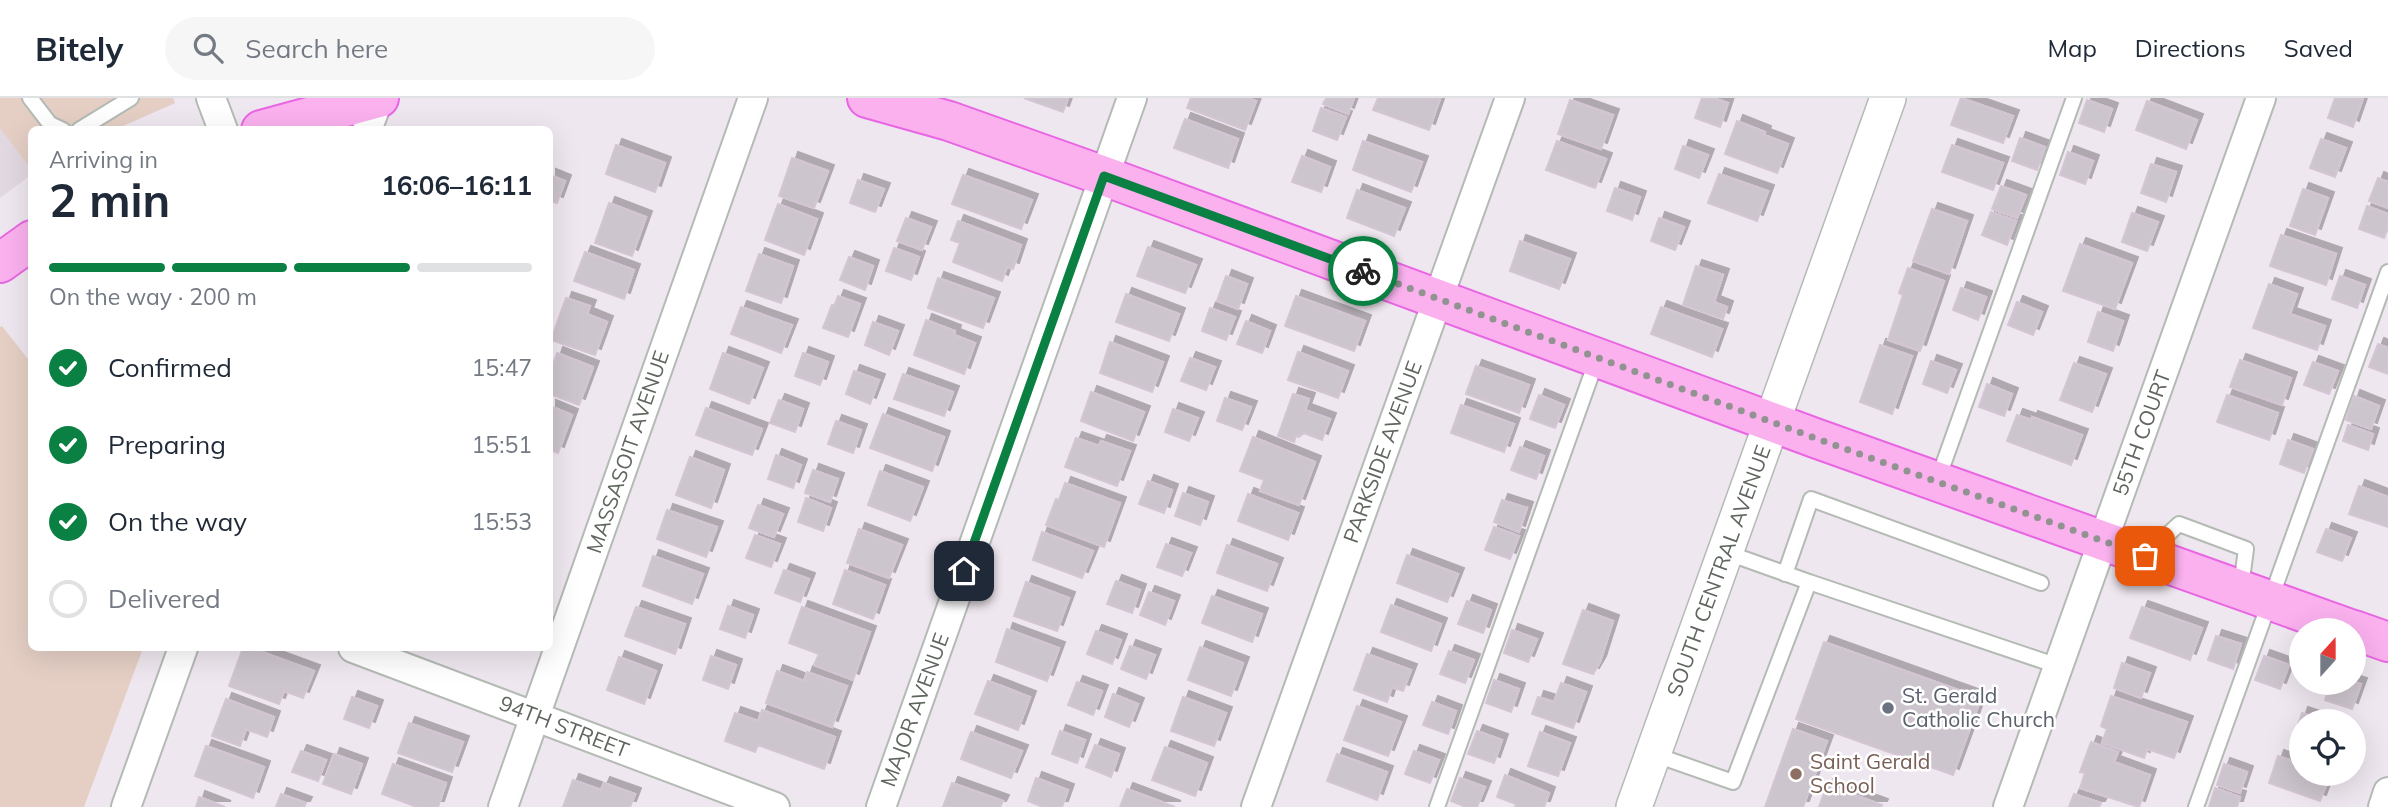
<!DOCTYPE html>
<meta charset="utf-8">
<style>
:root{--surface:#fff;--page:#f6f6f7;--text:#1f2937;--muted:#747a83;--line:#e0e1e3;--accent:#0b8043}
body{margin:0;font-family:Mulish,sans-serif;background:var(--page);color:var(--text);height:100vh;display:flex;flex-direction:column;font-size:26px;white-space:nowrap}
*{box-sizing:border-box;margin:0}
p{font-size:23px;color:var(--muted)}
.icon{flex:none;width:38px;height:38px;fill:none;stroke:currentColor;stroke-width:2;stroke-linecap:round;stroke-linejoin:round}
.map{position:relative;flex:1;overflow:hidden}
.details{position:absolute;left:28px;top:28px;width:525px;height:525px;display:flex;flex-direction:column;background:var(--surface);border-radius:10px;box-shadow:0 7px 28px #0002}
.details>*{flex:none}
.needle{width:46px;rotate:21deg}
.fabs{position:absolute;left:2289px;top:520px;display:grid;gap:14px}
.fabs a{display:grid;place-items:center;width:77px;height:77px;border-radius:50%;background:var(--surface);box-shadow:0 7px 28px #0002;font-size:35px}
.pin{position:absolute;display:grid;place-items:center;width:60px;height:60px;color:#fff;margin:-30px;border-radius:14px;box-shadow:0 4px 10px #0006}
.courier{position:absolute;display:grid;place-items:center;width:70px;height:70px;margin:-35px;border:5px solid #0b8043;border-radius:50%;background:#fff;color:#222;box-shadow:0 2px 9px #0007}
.head em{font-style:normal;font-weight:700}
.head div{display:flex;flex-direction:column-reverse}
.head{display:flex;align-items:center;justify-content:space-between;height:119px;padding:0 21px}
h1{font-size:46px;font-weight:700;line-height:52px}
.bar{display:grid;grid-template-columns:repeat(4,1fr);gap:10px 7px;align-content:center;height:84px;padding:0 21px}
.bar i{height:9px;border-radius:5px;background:var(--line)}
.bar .selected{background:var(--accent)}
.bar p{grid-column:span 4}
ol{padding:0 21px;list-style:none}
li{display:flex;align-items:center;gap:21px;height:77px}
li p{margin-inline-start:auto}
li .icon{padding:7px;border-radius:50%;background:var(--accent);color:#fff;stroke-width:4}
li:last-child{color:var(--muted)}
li i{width:38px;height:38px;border:4px solid var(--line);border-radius:50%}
header{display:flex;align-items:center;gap:42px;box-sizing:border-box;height:98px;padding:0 35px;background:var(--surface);border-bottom:2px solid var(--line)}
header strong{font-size:33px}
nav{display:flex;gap:38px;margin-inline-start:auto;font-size:24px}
.search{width:490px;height:63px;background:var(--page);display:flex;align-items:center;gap:18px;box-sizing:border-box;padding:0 24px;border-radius:38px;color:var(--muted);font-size:26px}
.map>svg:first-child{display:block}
.education{fill:#e2d8e1}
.green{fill:#e5cfc5}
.building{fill:#cdc5cd;stroke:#d4c5d4;stroke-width:2;filter:url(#shadow)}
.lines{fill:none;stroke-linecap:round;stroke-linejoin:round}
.service-casing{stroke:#b4bab4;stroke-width:18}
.minor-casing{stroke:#b4bab4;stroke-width:32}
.tertiary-casing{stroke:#b4bab4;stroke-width:38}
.primary-casing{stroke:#e966e3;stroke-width:42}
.service{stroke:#fff;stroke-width:14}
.minor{stroke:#fff;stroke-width:28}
.tertiary{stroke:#fff;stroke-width:35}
.primary{stroke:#fab1ee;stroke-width:38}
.done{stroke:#919391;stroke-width:7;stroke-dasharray:0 12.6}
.route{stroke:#0b8043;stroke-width:9}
.worship-dot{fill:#6b7280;stroke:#fff;stroke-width:2.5}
.education-dot{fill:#8d6e63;stroke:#fff;stroke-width:2.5}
.labels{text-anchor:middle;stroke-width:5;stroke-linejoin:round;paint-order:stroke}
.street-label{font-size:21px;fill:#5f665e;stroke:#fff}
.worship-label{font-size:21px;fill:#5b616d;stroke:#fff;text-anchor:start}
.education-label{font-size:21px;fill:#785e54;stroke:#fff;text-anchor:start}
</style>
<header>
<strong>Bitely</strong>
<div class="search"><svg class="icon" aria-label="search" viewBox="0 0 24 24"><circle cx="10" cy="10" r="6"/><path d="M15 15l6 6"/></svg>Search here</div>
<nav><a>Map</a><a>Directions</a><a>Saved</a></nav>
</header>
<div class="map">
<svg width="2388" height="709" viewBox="0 0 2388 709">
<defs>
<filter id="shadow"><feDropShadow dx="6" dy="-6" stdDeviation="0" flood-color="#0004"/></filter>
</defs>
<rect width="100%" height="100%" fill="#efe7ef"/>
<!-- education -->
<path class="education" d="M0,0H173L175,5L116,31L32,32L31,77L0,100Z"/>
<!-- green -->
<path class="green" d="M0,0H173L175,5L116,31L32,32L31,71L0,30Z
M2,228L31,265L32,550H143L84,709H0V229Z"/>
<!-- building -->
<path class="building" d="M1024,0H1068L1063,14Z
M1191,0H1248L1256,3L1245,32L1187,10Z
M1326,0H1354L1348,16L1323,6Z
M1378,0H1438L1440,1L1429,32L1373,12Z
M1702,0H1713L1728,5L1720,29L1695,20Z
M1961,0L2013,18L2003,45L1951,27Z
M2335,0H2363L2353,29L2328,20Z
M1570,2L1613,17L1601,51L1558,36Z
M2087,2L2112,11L2104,34L2079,25Z
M2147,3L2197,22L2186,51L2136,32Z
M1321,10L1346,19L1337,42L1313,33Z
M1185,21L1238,41L1228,70L1174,50Z
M1737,23L1765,34L1764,37L1788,46L1777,75L1725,56Z
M2020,40L2045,49L2037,72L2012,63Z
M2321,41L2346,50L2335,79L2310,70Z
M1363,43L1422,64L1411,94L1353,72Z
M1557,43L1606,61L1595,90L1546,72Z
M616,47L665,65L655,94L606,76Z
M1952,47L2003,65L1993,92L1942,74Z
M1683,48L1708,57L1699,80L1675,71Z
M2068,54L2093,63L2085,86L2060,77Z
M1302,58L1330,69L1321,94L1292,84Z
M792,60L828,73L814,110L779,98Z
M2151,66L2176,74L2166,104L2141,95Z
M1719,76L1768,93L1757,123L1708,105Z
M550,77L565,83L557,105L550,103Z
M963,77L1032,102L1021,131L952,106Z
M2378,80L2388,84V110L2369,103Z
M858,82L884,91L875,114L850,105Z
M2001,88L2026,97L2017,120L1992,111Z
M1615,90L1640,99L1632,122L1607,113Z
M2303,91L2328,100L2315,137L2290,128Z
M1357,92L1405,110L1394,138L1347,120Z
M609,105L646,119L632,158L595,145Z
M778,106L817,121L804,157L765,142Z
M2367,108L2388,116V129L2384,140L2359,131Z
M1932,111L1967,123L1949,176L1913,163Z
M1991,114L2016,123L2007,147L1982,137Z
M2132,115L2158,124L2147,153L2122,144Z
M906,120L931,129L922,152L897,143Z
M1659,120L1684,129L1675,152L1651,143Z
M958,123L1021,147L1013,171L1007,169L1002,183L953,164L960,145L951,142Z
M2281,137L2336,156L2326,187L2270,168Z
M1520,143L1570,161L1559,191L1510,173Z
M2080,146L2132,165L2115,211L2063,193Z
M1148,149L1196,167L1185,195L1137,178Z
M894,150L919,159L911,182L886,173Z
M585,154L634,172L624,201L574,183Z
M759,156L793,168L781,205L746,193Z
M849,159L873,168L865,192L840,182Z
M1696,168L1723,177L1714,204L1727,209L1723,221L1683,207Z
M1908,170L1944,183L1920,253L1888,242L1903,197L1899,195Z
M1226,178L1247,186L1238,211L1217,203Z
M2340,178L2365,187L2357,210L2332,201Z
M938,180L994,200L983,230L928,210Z
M2269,186L2297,196L2290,216L2325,228L2317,252L2253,230Z
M1961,190L1986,199L1978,222L1953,212Z
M1126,196L1179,216L1169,243L1116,224Z
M838,198L860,206L848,239L823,230L832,207L834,208Z
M1296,198L1365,223L1354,253L1285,228Z
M566,200L590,208L587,216L607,224L595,257L551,242Z
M2017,204L2042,214L2033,237L2008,227Z
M741,209L792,227L781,255L731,236Z
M1661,209L1722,231L1712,259L1651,236Z
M1210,210L1235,219L1226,242L1202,233Z
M2098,214L2123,223L2113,253L2088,244Z
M926,222L955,233L954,237L975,245L964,276L914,257Z
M1246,223L1270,233L1262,255L1237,246Z
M873,224L898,233L889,257L865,247Z
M1110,244L1163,264L1152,294L1100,275Z
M2378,246L2388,250V276L2369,269Z
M1880,247L1912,258L1892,316L1860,304Z
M1298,254L1348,273L1338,300L1288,282Z
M557,255L593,269L579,307L550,296V276Z
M723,255L763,270L749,306L710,291Z
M803,255L828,264L820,287L795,278Z
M1190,260L1215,269L1206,292L1181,283Z
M2240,262L2291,280L2282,307L2230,289Z
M1931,263L1956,272L1947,295L1923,286Z
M2313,264L2338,273L2329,296L2304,287Z
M2074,265L2106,276L2092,314L2060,302Z
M1476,268L1529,287L1519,315L1466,296Z
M854,273L879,282L870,306L846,296Z
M903,276L953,294L944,318L894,301Z
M1987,286L2012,296L2004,318L1979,309Z
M1091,294L1144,314L1133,343L1081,323Z
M1293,296L1309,301L1305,312L1330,321L1322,342L1304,335L1299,339L1296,338L1294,344L1278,338Z
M1539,297L1564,307L1555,330L1530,321Z
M2227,297L2278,315L2269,342L2217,324Z
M2354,298L2379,308L2371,331L2346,322Z
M1225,300L1251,309L1242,332L1217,323Z
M779,302L803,311L795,334L770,325Z
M1461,307L1514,326L1504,354L1451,335Z
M550,308L572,317L558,355L550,352Z
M706,310L762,331L752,357L696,337Z
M1173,311L1198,320L1189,343L1165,334Z
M883,316L944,339L932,373L870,350Z
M2017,317L2031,322L2032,319L2082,337L2071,367L2007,343Z
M836,323L861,332L853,355L828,346Z
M2348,327L2373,336L2368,352L2343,343Z
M1253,339L1315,364L1299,407L1260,393L1264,382L1240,373Z
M1076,340L1099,348L1101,343L1130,353L1117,388L1065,369Z
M2288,342L2313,351L2304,375L2280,366Z
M1520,349L1544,358L1536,381L1511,372Z
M776,357L801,367L793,390L768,381Z
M690,359L724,372L711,410L676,397Z
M813,372L838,381L830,404L805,395Z
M880,373L923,389L910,423L868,407Z
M1148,383L1172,392L1164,415L1139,406Z
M1065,385L1120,405L1104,449L1046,427L1056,401L1059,402Z
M2359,388L2388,399V429L2349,416Z
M1183,395L1208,404L1200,427L1175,418Z
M1248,396L1298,415L1288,442L1238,423Z
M806,400L831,410L823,433L798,424Z
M1502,402L1527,410L1519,434L1494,424Z
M758,407L783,416L774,439L749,430Z
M667,412L717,429L706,459L657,441Z
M1494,429L1519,438L1510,461L1485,452Z
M859,431L902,447L889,480L847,465Z
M2326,431L2351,440L2342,463L2317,454Z
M1042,434L1093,453L1082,480L1033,462Z
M755,437L780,446L771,469L746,460Z
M1166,446L1191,455L1182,478L1157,469Z
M1227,447L1277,466L1267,493L1217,475Z
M1407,457L1458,476L1447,504L1397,485Z
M653,458L703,476L692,506L643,488Z
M784,472L809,481L800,504L775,495Z
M845,472L885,487L873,521L833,506Z
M1116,483L1140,492L1132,515L1107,506Z
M1026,484L1069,500L1057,533L1014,518Z
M1149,494L1174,503L1165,527L1140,517Z
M1212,498L1262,516L1252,544L1202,525Z
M1467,503L1491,512L1483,535L1458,526Z
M1391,507L1441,526L1431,553L1381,534Z
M728,508L753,517L745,540L720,531Z
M636,509L685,526L675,556L625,538Z
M802,509L870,534L853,582L814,567L819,556L789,545Z
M2142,509L2202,530L2190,562L2130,540Z
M1583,512L1613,523L1600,564L1593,576L1563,566Z
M1007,531L1059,550L1047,583L996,564Z
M1512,532L1537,541L1528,564L1504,555Z
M1096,533L1121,542L1112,566L1087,556Z
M2216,538L2241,546L2233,571L2208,562Z
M1824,544L1981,600L1953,677L1796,621Z
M1130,548L1155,557L1146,581L1121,571Z
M1200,549L1243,565L1231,598L1188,582Z
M243,550H251L314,573L303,600L284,593L279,606L229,588Z
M1449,553L1474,562L1465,585L1440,576Z
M1367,556L1411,572L1403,593L1392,589L1387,604L1354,592Z
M711,558L736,567L728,591L703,582Z
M2264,558L2289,567L2280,591L2255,582Z
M619,559L656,573L644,606L607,592Z
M2122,565L2150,575L2141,600L2114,590Z
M777,573L804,583L807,574L847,588L832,629L766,605Z
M1494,582L1519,591L1511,614L1486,605Z
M988,583L1030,599L1018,632L975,616Z
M1077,584L1102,593L1093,617L1068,607Z
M2331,584H2354L2361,586L2352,611L2325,602Z
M1561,585L1586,594L1573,630L1532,616L1538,599L1554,604Z
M1113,596L1138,606L1129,629L1105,619Z
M2111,598L2187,624L2174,660L2147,651L2144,660L2102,645L2107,631L2101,628Z
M352,599L377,608L369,630L344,621Z
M1183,599L1226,615L1214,648L1171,633Z
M226,601L274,619L267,639L246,631L240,648L212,638Z
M1432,604L1456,613L1448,636L1423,627Z
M1357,608L1401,624L1388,658L1344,642Z
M762,612L835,639L824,671L758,647L755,654L725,643L735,615L758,623Z
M2302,615L2326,623H2301V640L2294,638Z
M409,625L463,644L452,674L398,655Z
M1793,631L1827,643L1803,709H1765Z
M1060,633L1085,642L1077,665L1052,656Z
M1477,633L1502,642L1494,665L1468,656Z
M971,634L1022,653L1011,680L961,661Z
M1540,634L1570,645L1558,678L1528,668Z
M2091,644L2118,654L2114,664L2150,677L2139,709L2080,690L2085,675L2080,674Z
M1095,647L1119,656L1111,679L1086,669Z
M206,648L264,669L253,700L195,678Z
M1165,649L1207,665L1195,698L1152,682Z
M301,653L326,662L318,683L292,674Z
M1414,653L1439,662L1430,685L1405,676Z
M334,656L362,666L351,696L323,686Z
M1337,656L1387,674L1377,702L1327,683Z
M2278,658L2301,666V676H2330L2320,703L2269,685Z
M393,666L446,685L438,709H417L382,696Z
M2224,666L2247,674L2240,695L2217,687Z
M1505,677L1549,695L1544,709H1515L1516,706L1497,699Z
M1036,680L1068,692L1062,709H1043L1028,703Z
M1460,680L1485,689L1477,709H1466L1451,703Z
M573,682L601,692L604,685L635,696L630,709H563Z
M952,685L1003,703L1000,709H943Z
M1827,687L1882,707L1881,709H1819Z
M2215,690L2240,699L2237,709H2209Z
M1127,691L1175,709H1120Z
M281,696L306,705L304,709H276Z
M2074,696L2101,705L2099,709H2069Z
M199,699L225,709H196Z"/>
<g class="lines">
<defs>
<path id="service" d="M30,0L50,26L63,32
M79,32L131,0
M1938,381L2074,0
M2149,454L2179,426L2246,451L2241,489
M1785,476L1811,401L2041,485
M1809,484L2058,568
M1653,656L1733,684L1809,484L1725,454
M1437,709L1597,261
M2196,709L2388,174"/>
<path id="minor" d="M211,0L223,32
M367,32L379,0
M353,550L775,709
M126,709L183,550
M503,709L753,0
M881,709L1132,0
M1256,709L1510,0
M2008,709L2261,0
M2383,709L2388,694"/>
<path id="tertiary" d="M1634,709L1888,0"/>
<path id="primary" d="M867,0L949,23L1104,78L1815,340L2353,532
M261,32L379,0
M0,165L32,142
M2354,532L2388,544"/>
</defs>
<!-- service casing -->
<use href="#service" class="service-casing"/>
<!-- minor casing -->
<use href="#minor" class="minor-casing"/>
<!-- tertiary casing -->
<use href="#tertiary" class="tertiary-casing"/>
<!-- primary casing -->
<use href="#primary" class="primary-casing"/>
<!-- service -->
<use href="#service" class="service"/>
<!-- minor -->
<use href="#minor" class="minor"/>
<!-- tertiary -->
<use href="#tertiary" class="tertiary"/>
<!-- primary -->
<use href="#primary" class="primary"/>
</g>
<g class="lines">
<!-- done -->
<path class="done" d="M1363,173L1815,340L2145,458"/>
<!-- route -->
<path class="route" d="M964,473L1104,78L1363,173"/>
</g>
<!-- markers -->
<circle class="worship-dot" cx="1888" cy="610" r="7"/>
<circle class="education-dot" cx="1796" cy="676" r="7"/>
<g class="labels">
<!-- street labels -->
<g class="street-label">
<text transform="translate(2142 335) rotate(-70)" y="7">55TH COURT</text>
<text transform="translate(628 354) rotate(-71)" y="7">MASSASOIT AVENUE</text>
<text transform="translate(1383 354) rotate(-70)" y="7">PARKSIDE AVENUE</text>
<text transform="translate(1719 473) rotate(-70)" y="7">SOUTH CENTRAL AVENUE</text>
<text transform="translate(915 612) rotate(-70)" y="7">MAJOR AVENUE</text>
<text transform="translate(564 629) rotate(21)" y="7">94TH STREET</text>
</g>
<!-- worship labels -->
<g class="worship-label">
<text x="1902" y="605">St. Gerald<tspan x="1902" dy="24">Catholic Church</tspan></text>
</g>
<!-- education labels -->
<g class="education-label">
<text x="1810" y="671">Saint Gerald<tspan x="1810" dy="24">School</tspan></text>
</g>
</g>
</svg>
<div class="fabs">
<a><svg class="needle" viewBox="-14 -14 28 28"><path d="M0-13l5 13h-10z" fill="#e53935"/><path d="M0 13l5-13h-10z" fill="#747a83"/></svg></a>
<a><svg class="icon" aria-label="locate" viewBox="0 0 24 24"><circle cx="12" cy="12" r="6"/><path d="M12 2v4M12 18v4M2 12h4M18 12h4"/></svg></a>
</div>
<div class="pin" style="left:2145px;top:458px;background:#ea580c"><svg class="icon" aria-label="bag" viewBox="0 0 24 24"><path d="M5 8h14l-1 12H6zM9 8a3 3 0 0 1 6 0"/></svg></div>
<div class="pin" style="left:964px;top:473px;background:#1f2937"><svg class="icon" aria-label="home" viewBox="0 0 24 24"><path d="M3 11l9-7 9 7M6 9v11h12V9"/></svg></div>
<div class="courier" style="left:1363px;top:173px"><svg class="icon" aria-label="bike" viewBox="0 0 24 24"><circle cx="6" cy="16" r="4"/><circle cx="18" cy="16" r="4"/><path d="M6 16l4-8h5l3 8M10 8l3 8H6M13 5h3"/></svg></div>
<section class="details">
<div class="head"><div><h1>2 min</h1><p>Arriving in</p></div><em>16:06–16:11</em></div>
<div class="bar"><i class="selected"></i><i class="selected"></i><i class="selected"></i><i></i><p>On the way · 200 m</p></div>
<ol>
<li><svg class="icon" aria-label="check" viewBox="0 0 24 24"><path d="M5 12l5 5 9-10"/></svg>Confirmed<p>15:47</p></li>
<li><svg class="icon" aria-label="check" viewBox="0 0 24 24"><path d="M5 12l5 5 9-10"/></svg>Preparing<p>15:51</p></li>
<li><svg class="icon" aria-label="check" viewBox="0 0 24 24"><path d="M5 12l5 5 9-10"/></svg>On the way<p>15:53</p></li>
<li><i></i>Delivered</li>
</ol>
</section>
</div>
